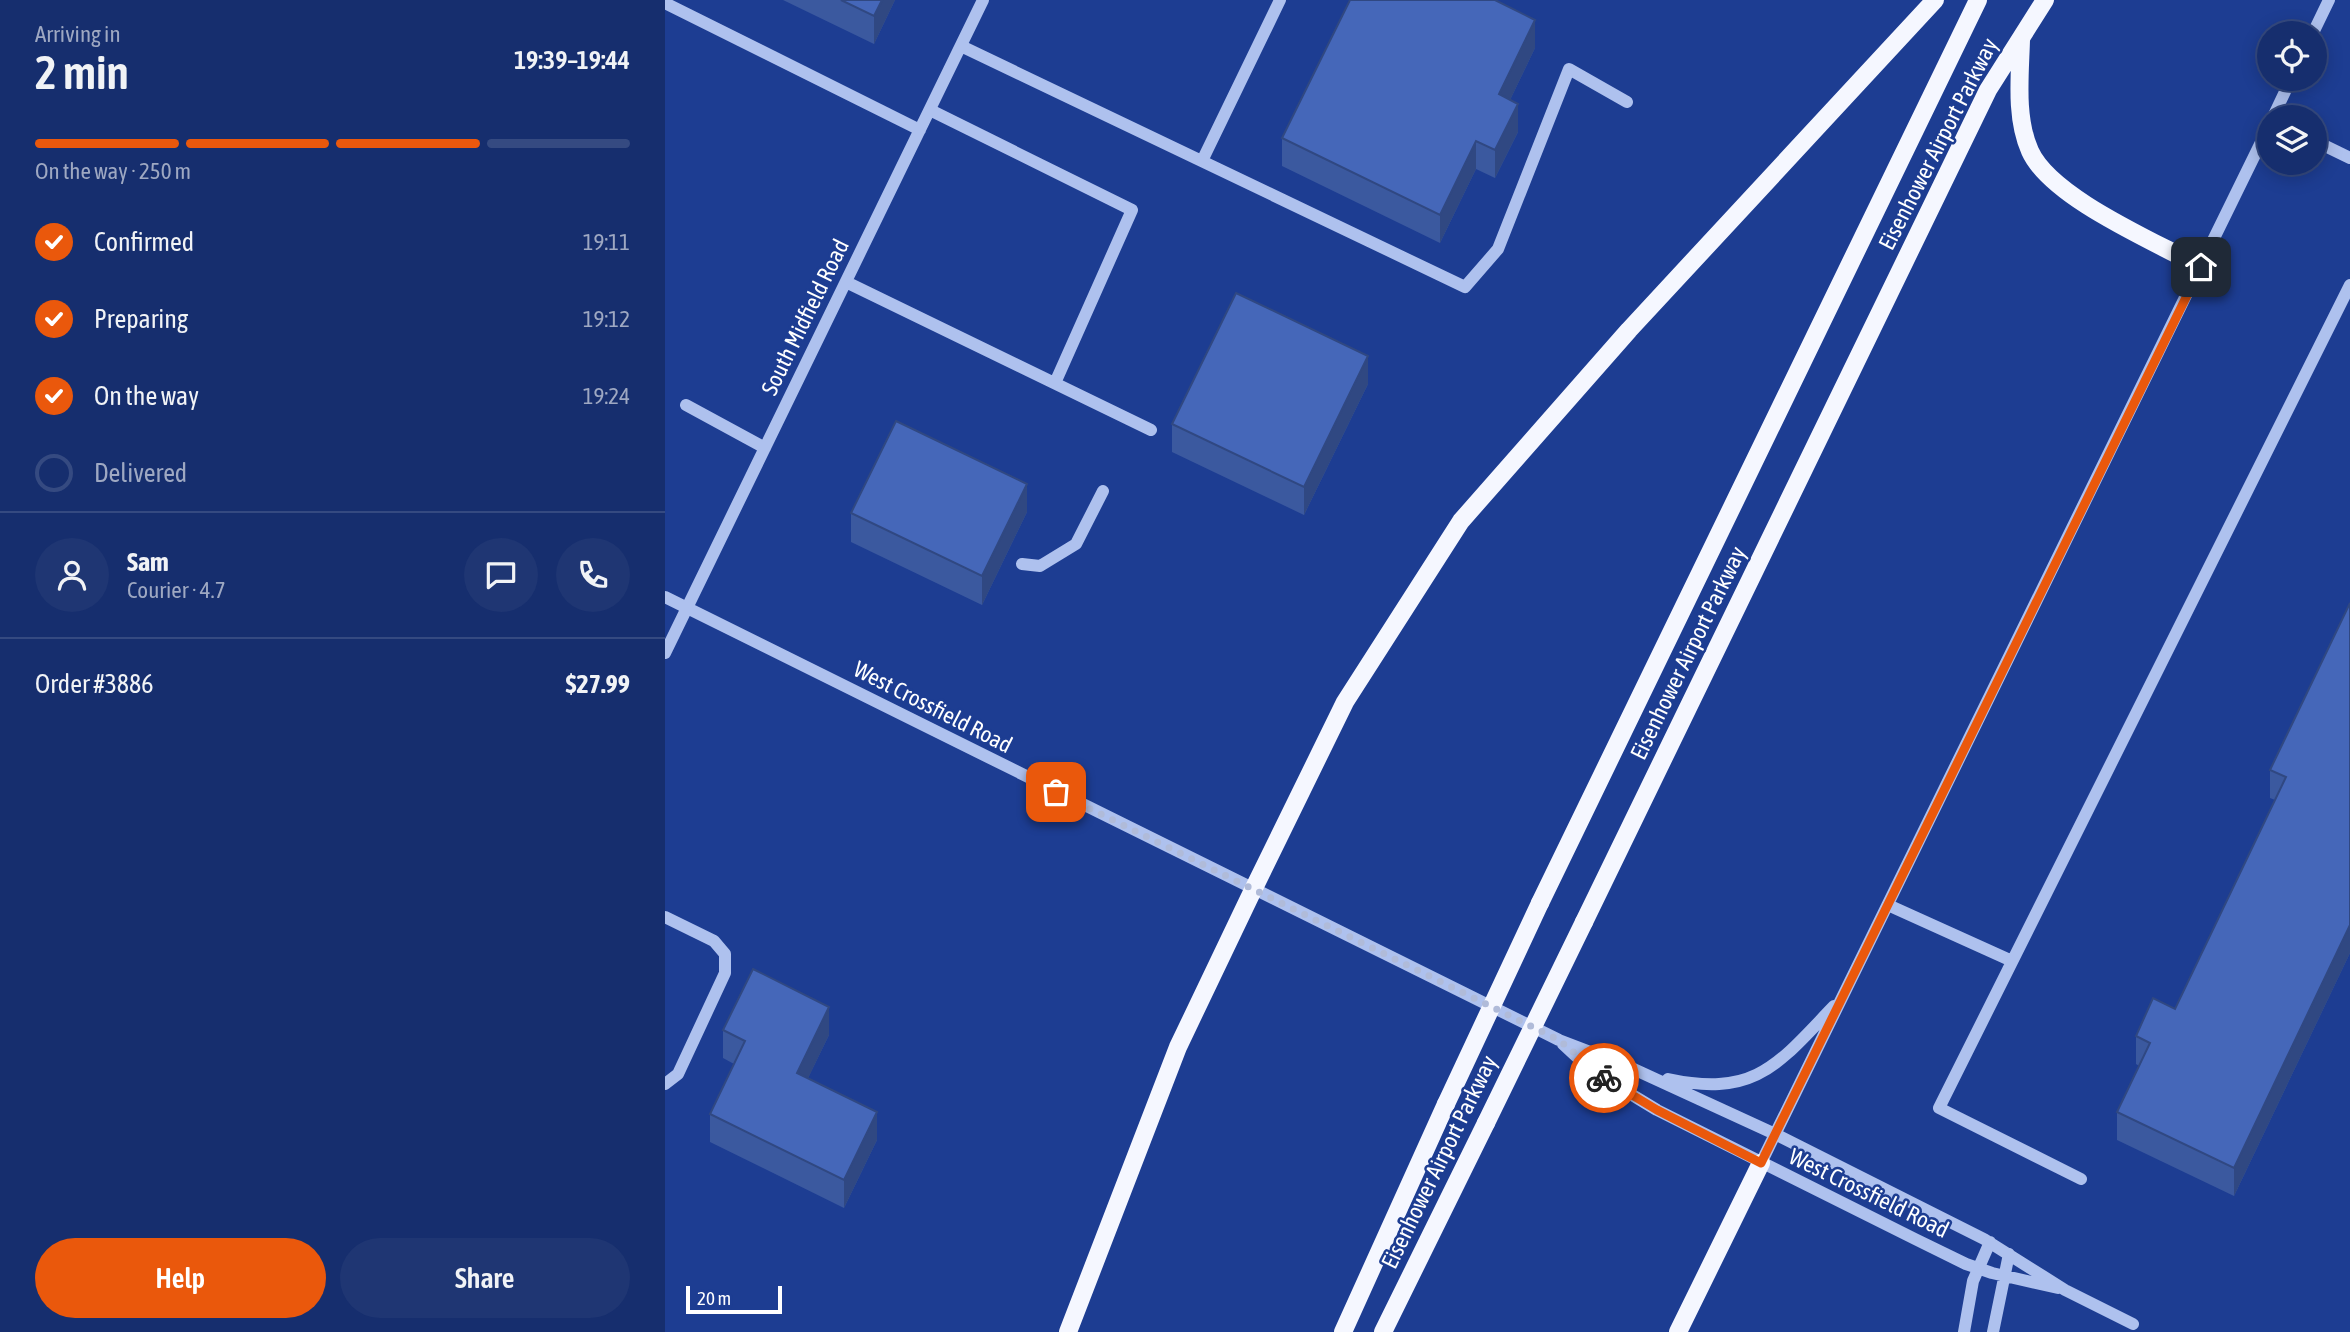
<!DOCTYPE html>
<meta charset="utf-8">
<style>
:root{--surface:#162e6e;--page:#1f3673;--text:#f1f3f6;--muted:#9ea8c2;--line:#354a81;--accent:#ea580c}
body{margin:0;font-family:"Asap Condensed",sans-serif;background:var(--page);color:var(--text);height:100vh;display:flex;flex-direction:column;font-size:26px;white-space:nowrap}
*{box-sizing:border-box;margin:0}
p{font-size:23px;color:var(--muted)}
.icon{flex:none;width:38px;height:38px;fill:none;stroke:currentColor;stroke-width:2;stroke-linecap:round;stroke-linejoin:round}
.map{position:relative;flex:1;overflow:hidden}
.details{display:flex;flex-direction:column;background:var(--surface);width:665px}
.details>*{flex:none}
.fabs{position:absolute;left:1592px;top:21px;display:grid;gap:14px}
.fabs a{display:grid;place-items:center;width:70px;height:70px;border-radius:50%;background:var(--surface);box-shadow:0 4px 18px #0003,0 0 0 2px var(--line);font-size:35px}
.scale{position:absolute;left:21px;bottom:18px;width:96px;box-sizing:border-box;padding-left:7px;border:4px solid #fff;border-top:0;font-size:19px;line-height:24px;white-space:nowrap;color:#fff;-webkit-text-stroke:5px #1d3d92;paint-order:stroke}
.pin{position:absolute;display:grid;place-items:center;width:60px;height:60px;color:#fff;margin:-30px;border-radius:14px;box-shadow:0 4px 10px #0006}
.courier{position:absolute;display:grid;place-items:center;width:70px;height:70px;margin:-35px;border:5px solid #ea580c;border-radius:50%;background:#fff;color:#222;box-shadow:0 2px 9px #0007}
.head em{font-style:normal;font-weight:600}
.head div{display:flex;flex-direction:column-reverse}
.head{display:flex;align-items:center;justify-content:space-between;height:119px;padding:0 35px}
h1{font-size:46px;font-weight:600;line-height:52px}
.bar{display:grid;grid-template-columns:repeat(4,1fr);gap:10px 7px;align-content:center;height:84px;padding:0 35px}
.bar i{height:9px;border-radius:5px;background:var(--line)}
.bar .current{background:var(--accent)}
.bar p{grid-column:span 4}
.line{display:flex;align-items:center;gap:18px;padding:0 35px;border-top:2px solid var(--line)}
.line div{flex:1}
.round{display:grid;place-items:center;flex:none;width:74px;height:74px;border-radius:37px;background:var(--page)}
ol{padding:0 35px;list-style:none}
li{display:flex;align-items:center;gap:21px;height:77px}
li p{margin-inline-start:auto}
li .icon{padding:7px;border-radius:50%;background:var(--accent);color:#fff;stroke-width:4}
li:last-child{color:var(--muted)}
li i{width:38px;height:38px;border:4px solid var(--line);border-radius:50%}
.cta{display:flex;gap:14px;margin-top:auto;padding:14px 35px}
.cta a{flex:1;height:80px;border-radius:42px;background:var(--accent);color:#fff;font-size:28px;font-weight:600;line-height:80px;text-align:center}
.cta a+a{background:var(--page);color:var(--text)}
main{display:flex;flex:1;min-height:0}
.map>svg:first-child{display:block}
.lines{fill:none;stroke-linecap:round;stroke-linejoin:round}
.minor{stroke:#aec1ee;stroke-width:12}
.major{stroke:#f5f7ff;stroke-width:18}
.major-bridge{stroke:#f5f7ff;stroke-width:18}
.wall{fill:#3b599f}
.shaded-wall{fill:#304882}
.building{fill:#4567b9;stroke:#304882;stroke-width:2}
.done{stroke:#b0bbd9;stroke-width:7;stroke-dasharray:0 12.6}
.route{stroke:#ea580c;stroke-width:9}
.labels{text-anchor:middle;stroke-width:5;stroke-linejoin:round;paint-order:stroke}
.street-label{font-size:23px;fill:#fff;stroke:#1d3d92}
</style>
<main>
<section class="details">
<div class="head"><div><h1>2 min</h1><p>Arriving in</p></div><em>19:39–19:44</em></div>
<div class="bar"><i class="current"></i><i class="current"></i><i class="current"></i><i></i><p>On the way · 250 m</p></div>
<ol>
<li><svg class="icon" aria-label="check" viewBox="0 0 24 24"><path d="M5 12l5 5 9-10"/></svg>Confirmed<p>19:11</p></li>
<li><svg class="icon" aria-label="check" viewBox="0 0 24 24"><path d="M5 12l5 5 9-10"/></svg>Preparing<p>19:12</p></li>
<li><svg class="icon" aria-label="check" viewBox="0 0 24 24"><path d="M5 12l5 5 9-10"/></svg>On the way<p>19:24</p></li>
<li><i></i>Delivered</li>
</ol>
<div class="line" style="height:126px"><a class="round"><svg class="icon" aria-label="person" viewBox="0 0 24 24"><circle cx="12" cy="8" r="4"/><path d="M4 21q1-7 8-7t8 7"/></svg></a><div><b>Sam</b><p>Courier · 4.7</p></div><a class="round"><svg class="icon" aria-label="chat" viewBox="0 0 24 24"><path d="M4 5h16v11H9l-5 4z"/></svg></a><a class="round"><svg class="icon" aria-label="phone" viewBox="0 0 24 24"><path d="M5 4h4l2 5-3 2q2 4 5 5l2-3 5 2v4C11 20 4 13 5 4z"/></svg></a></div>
<div class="line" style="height:91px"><div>Order #3886</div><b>$27.99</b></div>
<div class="cta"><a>Help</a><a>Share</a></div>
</section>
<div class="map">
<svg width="1685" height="1332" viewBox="0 0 1685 1332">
<rect width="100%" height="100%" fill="#1d3d92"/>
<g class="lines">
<!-- minor -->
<path class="minor" d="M0,3L255,130
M1648,33L1664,0
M296,46L800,287L833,249L904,69L962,102
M265,110L467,210L390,383
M1608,117L1626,79
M1650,141L1685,158
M537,161L615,0
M181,282L486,430
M21,405L100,448
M357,564L375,566L411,544L438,491
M0,597L894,1040L962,1066L1110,1134L1319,1239L1400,1290L1468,1324
M0,653L318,0
M1223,905L1347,961
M0,917L49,941L60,954V973L13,1074L0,1084
M898,1044L926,1070L992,1110L1250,1239L1301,1264L1327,1273L1393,1288
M1003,1079C1091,1098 1113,1064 1169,1006
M1096,1163L1605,124
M1416,1179L1274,1108L1685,285
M1299,1332L1308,1281L1325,1242
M1328,1332L1344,1254"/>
<!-- major -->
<path class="major" d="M1356,40C1355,75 1350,118 1365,151C1386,198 1491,242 1536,267
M875,903L1313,0
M919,922L1323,90L1380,0
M403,1332L513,1047L588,890L680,702L796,521L964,330L1270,0
M678,1332L781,1104
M718,1332L821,1123
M1013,1332L1096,1163"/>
<!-- major-bridge -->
<path class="major-bridge" d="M781,1104L875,903
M821,1123L919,922"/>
</g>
<!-- wall -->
<path class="wall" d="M118,0H230L209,44Z
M870,48L845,100L853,132L830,178L811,169L775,243L617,166V138Z
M703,384L639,515L507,452V424Z
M362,512L317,605L186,542V513Z
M1685,603V953L1569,1196L1452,1140V1112L1474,1066L1471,1064V1036L1510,1009L1610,800L1605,798V770Z
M58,1030L164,1035L143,1078L212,1140L179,1208L45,1142V1114L69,1064L58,1058Z"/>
<!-- shaded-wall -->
<path class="shaded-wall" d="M217,0H230L209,44V16Z
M870,20V48L834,123V94Z
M853,104V132L830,178V150Z
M811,141V169L775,243V215Z
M703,356V384L639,515V487Z
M362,484V512L317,605V576Z
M1685,925V953L1569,1196V1168Z
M164,1007V1035L132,1101V1073Z
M212,1112V1140L179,1208V1180Z"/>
<!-- building -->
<path class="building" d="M176,0H217L209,16Z
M685,0H830L870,20L834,94L853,104L830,150L811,141L775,215L617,138Z
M571,293L703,356L639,487L507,424Z
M231,421L362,484L317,576L186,513Z
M1685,603V925L1569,1168L1452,1112L1485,1043L1471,1036L1488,998L1510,1009L1621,777L1605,770Z
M88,969L164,1007L132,1073L212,1112L179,1180L45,1114L80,1041L58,1030Z"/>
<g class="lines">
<!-- done -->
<path class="done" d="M391,792L894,1040L939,1078"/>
<!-- route -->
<path class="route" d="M939,1078L992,1110L1096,1163L1536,267"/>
</g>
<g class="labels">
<!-- street labels -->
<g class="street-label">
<text transform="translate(1273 144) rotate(-63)" y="8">Eisenhower Airport Parkway</text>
<text transform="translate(140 317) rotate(-64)" y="8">South Midfield Road</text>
<text transform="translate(1023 653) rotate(-64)" y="8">Eisenhower Airport Parkway</text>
<text transform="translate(268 707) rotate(27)" y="8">West Crossfield Road</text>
<text transform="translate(774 1162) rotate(-64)" y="8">Eisenhower Airport Parkway</text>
<text transform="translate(1204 1193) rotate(26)" y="8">West Crossfield Road</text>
</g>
</g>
</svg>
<div class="fabs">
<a><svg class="icon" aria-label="locate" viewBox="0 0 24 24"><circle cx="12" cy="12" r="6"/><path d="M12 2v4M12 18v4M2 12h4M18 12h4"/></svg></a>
<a><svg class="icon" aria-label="layers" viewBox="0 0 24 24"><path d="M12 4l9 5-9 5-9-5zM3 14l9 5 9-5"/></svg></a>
</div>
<div class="scale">20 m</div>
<div class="pin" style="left:391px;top:792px;background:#ea580c"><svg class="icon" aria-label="bag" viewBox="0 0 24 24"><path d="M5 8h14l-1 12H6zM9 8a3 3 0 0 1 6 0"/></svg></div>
<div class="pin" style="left:1536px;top:267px;background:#1f2937"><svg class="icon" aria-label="home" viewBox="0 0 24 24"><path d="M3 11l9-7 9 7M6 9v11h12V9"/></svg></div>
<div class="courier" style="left:939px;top:1078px"><svg class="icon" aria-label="bike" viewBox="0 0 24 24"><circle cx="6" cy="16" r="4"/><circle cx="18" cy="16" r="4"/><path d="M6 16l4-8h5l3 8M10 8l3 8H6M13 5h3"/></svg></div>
</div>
</main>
